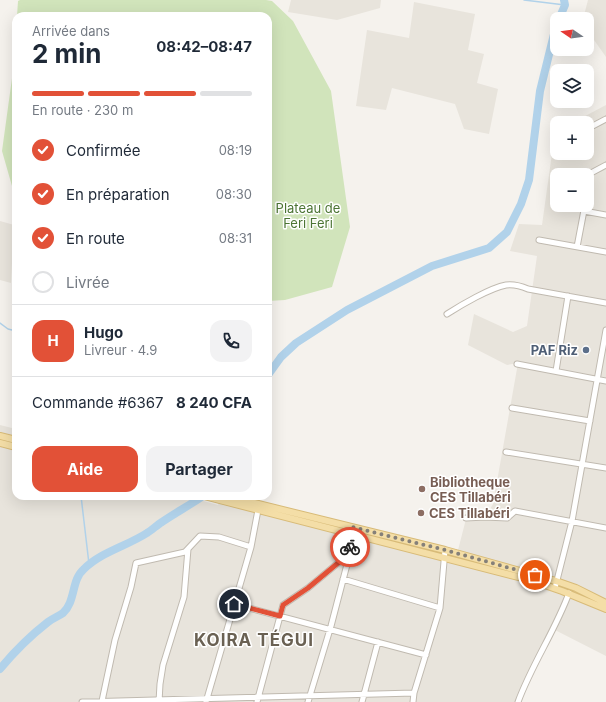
<!DOCTYPE html>
<html lang="fr">
<meta charset="utf-8">
<style>
:root{--surface:#fff;--page:#f2f2f3;--text:#1f2937;--muted:#747a83;--line:#e0e1e3;--accent:#e25137}
body{margin:0;font-family:Inter,sans-serif;background:var(--page);color:var(--text);height:100vh;display:flex;flex-direction:column;font-size:15px;white-space:nowrap}
*{box-sizing:border-box;margin:0}
p{font-size:13px;color:var(--muted)}
.icon{flex:none;width:22px;height:22px;fill:none;stroke:currentColor;stroke-width:2;stroke-linecap:round;stroke-linejoin:round}
.map{position:relative;flex:1;overflow:hidden}
.panel{position:absolute;left:12px;top:12px;width:260px;height:488px;display:flex;flex-direction:column;background:var(--surface);border-radius:12px;box-shadow:0 4px 16px #0002}
.panel>*{flex:none}
.needle{width:26px;rotate:283deg}
.tools{position:absolute;left:550px;top:12px;display:grid;gap:8px}
.tools a{display:grid;place-items:center;width:44px;height:44px;border-radius:8px;background:var(--surface);box-shadow:0 4px 16px #0002;font-size:20px}
.pin{position:absolute;display:grid;place-items:center;width:34px;height:34px;color:#fff;margin:-17px;border:2px solid #fff;border-radius:50%;box-shadow:0 1px 4px #0007}
.courier{position:absolute;display:grid;place-items:center;width:40px;height:40px;margin:-20px;border:3px solid #e25137;border-radius:50%;background:#fff;color:#222;box-shadow:0 1px 5px #0007}
.head em{font-style:normal;font-weight:700}
.head div{display:flex;flex-direction:column-reverse}
.head{display:flex;align-items:center;justify-content:space-between;height:68px;padding:0 20px}
h1{font-size:26px;font-weight:700;line-height:30px}
.bar{display:grid;grid-template-columns:repeat(4,1fr);gap:6px 4px;align-content:center;height:48px;padding:0 20px}
.bar i{height:5px;border-radius:3px;background:var(--line)}
.bar .current{background:var(--accent)}
.bar p{grid-column:span 4}
.line{display:flex;align-items:center;gap:10px;padding:0 20px;border-top:1px solid var(--line)}
.line div{flex:1}
.round{display:grid;place-items:center;flex:none;width:42px;height:42px;border-radius:12px;background:var(--page)}
ol{padding:0 20px;list-style:none}
li{display:flex;align-items:center;gap:12px;height:44px}
li p{margin-inline-start:auto}
li .icon{padding:4px;border-radius:50%;background:var(--accent);color:#fff;stroke-width:4}
li:last-child{color:var(--muted)}
li i{width:22px;height:22px;border:2px solid var(--line);border-radius:50%}
.button{display:flex;gap:8px;margin-top:auto;padding:8px 20px}
.button a{flex:1;height:46px;border-radius:12px;background:var(--accent);color:#fff;font-size:16px;font-weight:700;line-height:46px;text-align:center}
.button a+a{background:var(--page);color:var(--text)}
.map>svg:first-child{display:block}
.residential{fill:#e8e4dc;fill-rule:evenodd}
.green{fill:#d1e4bb}
.lines{fill:none;stroke-linecap:round;stroke-linejoin:round}
.stream{stroke:#b1d2ea;stroke-width:1.5}
.river{stroke:#b1d2ea;stroke-width:8}
.minor-casing{stroke:#c0bab0;stroke-width:7}
.major-casing{stroke:#d8bb78;stroke-width:8}
.minor{stroke:#fff;stroke-width:5}
.major{stroke:#f4dea7;stroke-width:6}
.done{stroke:#858079;stroke-width:4;stroke-dasharray:0 7.2}
.route{stroke:#e25137;stroke-width:5}
.service-dot{fill:#5c6f8a;stroke:#fff;stroke-width:1.5}
.education-dot{fill:#8d6e63;stroke:#fff;stroke-width:1.5}
.labels{text-anchor:middle;stroke-width:3;stroke-linejoin:round;paint-order:stroke}
.park-label{font-size:13px;fill:#4c7534;stroke:#fff}
.service-label{font-size:13px;font-weight:bold;fill:#4e5e75;stroke:#fff;text-anchor:end}
.education-label{font-size:13px;font-weight:bold;fill:#785e54;stroke:#fff;text-anchor:start}
.district-label{font-size:17px;font-weight:bold;letter-spacing:1px;fill:#6a6153;stroke:#fff}
</style>
<div class="map">
<svg width="606" height="702" viewBox="0 0 606 702">
<rect width="100%" height="100%" fill="#f5f2ed"/>
<!-- residential -->
<path class="residential" d="M291,0H381L380,8L337,20L288,12Z
M588,0H606V57L587,30V19H583Z
M414,2L475,14L468,50L484,54L477,83L498,89L489,134L464,129L455,104L392,88L386,110L356,106L367,30L409,38Z
M606,105V603L570,587L457,554L466,519L485,518L493,504L518,363L507,365L468,345L474,314L513,332L527,326L537,256L510,251L519,224L542,225L555,132L557,131V153H587V123H572ZM557,175H587V205H557Z
M0,221L14,225L11,283L0,280Z
M0,425L16,429V496H185L218,505L222,496L357,532L453,555L560,585L606,605V656L553,629L517,702H0Z"/>
<!-- green -->
<path class="green" d="M20,0H266L272,1L293,21L331,91L350,227L332,287L285,300L268,301V16H17L18,1Z
M16,30V200L2,151L13,71Z"/>
<g class="lines">
<!-- stream -->
<path class="stream" d="M524,0L565,5
M0,323L8,329L16,331
M81,496L89,564"/>
<!-- river -->
<path class="river" d="M559,19L565,5L564,0
M268,375L281,357L296,343L347,310L432,266L489,248L507,232L521,204L529,180L540,91L557,22
M0,669C14,652 30,636 48,622C53,618 59,616 63,613C76,601 71,580 84,569C101,552 127,546 147,533C152,530 157,525 162,522C175,513 190,505 203,496"/>
<defs>
<path id="minor" d="M587,129L606,119
M556,146L557,145
M587,193L591,173L606,165
M584,211L606,215
M539,240L606,252
M577,247L585,205
M447,314C461,305 490,288 506,285C514,284 521,286 528,289L606,303
M517,364L606,381
M556,371L568,296
M512,408L590,421
M506,452L606,468
M466,518L485,517L507,518L515,511L606,528
M343,579L440,608
M555,588L572,521L606,330
M234,604L426,655
M102,701L115,640L131,587L136,563L185,552L200,536L219,537L251,547
M82,702L414,693
M159,702L160,684L163,665L184,597L188,549
M206,702L251,547L258,510
M257,702L283,605L308,588L350,553
M308,702L331,626L350,553L351,532
M362,702L378,642
M413,702L414,693L440,608L445,550
M518,702C532,664 555,631 569,593"/>
<path id="major" d="M0,436L16,440
M0,443L16,447
M204,496L530,580L562,591L606,609
M226,496L445,550L556,581L576,588L606,603"/>
</defs>
<!-- minor casing -->
<use href="#minor" class="minor-casing"/>
<!-- major casing -->
<use href="#major" class="major-casing"/>
<!-- minor -->
<use href="#minor" class="minor"/>
<!-- major -->
<use href="#major" class="major"/>
</g>
<g class="lines">
<!-- done -->
<path class="done" d="M350,547L352,527L445,550L535,575"/>
<!-- route -->
<path class="route" d="M234,604L280,616L283,605L308,588L350,553V547"/>
</g>
<!-- markers -->
<circle class="service-dot" cx="586" cy="350" r="4"/>
<g class="education-dot">
<circle cx="422" cy="489" r="4"/>
<circle cx="421" cy="513" r="4"/>
</g>
<g class="labels">
<!-- park labels -->
<g class="park-label">
<text x="308" y="213">Plateau de<tspan x="308" dy="15">Feri Feri</tspan></text>
</g>
<!-- service labels -->
<g class="service-label">
<text x="578" y="355">PAF Riz</text>
</g>
<!-- education labels -->
<g class="education-label">
<text x="430" y="487">Bibliotheque<tspan x="430" dy="15">CES Tillabéri</tspan></text>
<text x="429" y="518">CES Tillabéri</text>
</g>
<!-- district labels -->
<g class="district-label">
<text x="254" y="646">KOIRA TÉGUI</text>
</g>
</g>
</svg>
<div class="tools">
<a><svg class="needle" viewBox="-14 -14 28 28"><path d="M0-13l5 13h-10z" fill="#e53935"/><path d="M0 13l5-13h-10z" fill="#747a83"/></svg></a>
<a><svg class="icon" aria-label="layers" viewBox="0 0 24 24"><path d="M12 4l9 5-9 5-9-5zM3 14l9 5 9-5"/></svg></a>
<a>+</a>
<a>−</a>
</div>
<div class="pin" style="left:535px;top:575px;background:#ea580c"><svg class="icon" aria-label="bag" viewBox="0 0 24 24"><path d="M5 8h14l-1 12H6zM9 8a3 3 0 0 1 6 0"/></svg></div>
<div class="pin" style="left:234px;top:604px;background:#1f2937"><svg class="icon" aria-label="home" viewBox="0 0 24 24"><path d="M3 11l9-7 9 7M6 9v11h12V9"/></svg></div>
<div class="courier" style="left:350px;top:547px"><svg class="icon" aria-label="bike" viewBox="0 0 24 24"><circle cx="6" cy="16" r="4"/><circle cx="18" cy="16" r="4"/><path d="M6 16l4-8h5l3 8M10 8l3 8H6M13 5h3"/></svg></div>
<section class="panel">
<div class="head"><div><h1>2 min</h1><p>Arrivée dans</p></div><em>08:42–08:47</em></div>
<div class="bar"><i class="current"></i><i class="current"></i><i class="current"></i><i></i><p>En route · 230 m</p></div>
<ol>
<li><svg class="icon" aria-label="check" viewBox="0 0 24 24"><path d="M5 12l5 5 9-10"/></svg>Confirmée<p>08:19</p></li>
<li><svg class="icon" aria-label="check" viewBox="0 0 24 24"><path d="M5 12l5 5 9-10"/></svg>En préparation<p>08:30</p></li>
<li><svg class="icon" aria-label="check" viewBox="0 0 24 24"><path d="M5 12l5 5 9-10"/></svg>En route<p>08:31</p></li>
<li><i></i>Livrée</li>
</ol>
<div class="line" style="height:72px"><b class="round" style="background:var(--accent);color:#fff">H</b><div><b>Hugo</b><p>Livreur · 4.9</p></div><a class="round"><svg class="icon" aria-label="phone" viewBox="0 0 24 24"><path d="M5 4h4l2 5-3 2q2 4 5 5l2-3 5 2v4C11 20 4 13 5 4z"/></svg></a></div>
<div class="line" style="height:52px"><div>Commande #6367</div><b>8 240 CFA</b></div>
<div class="button"><a>Aide</a><a>Partager</a></div>
</section>
</div>
